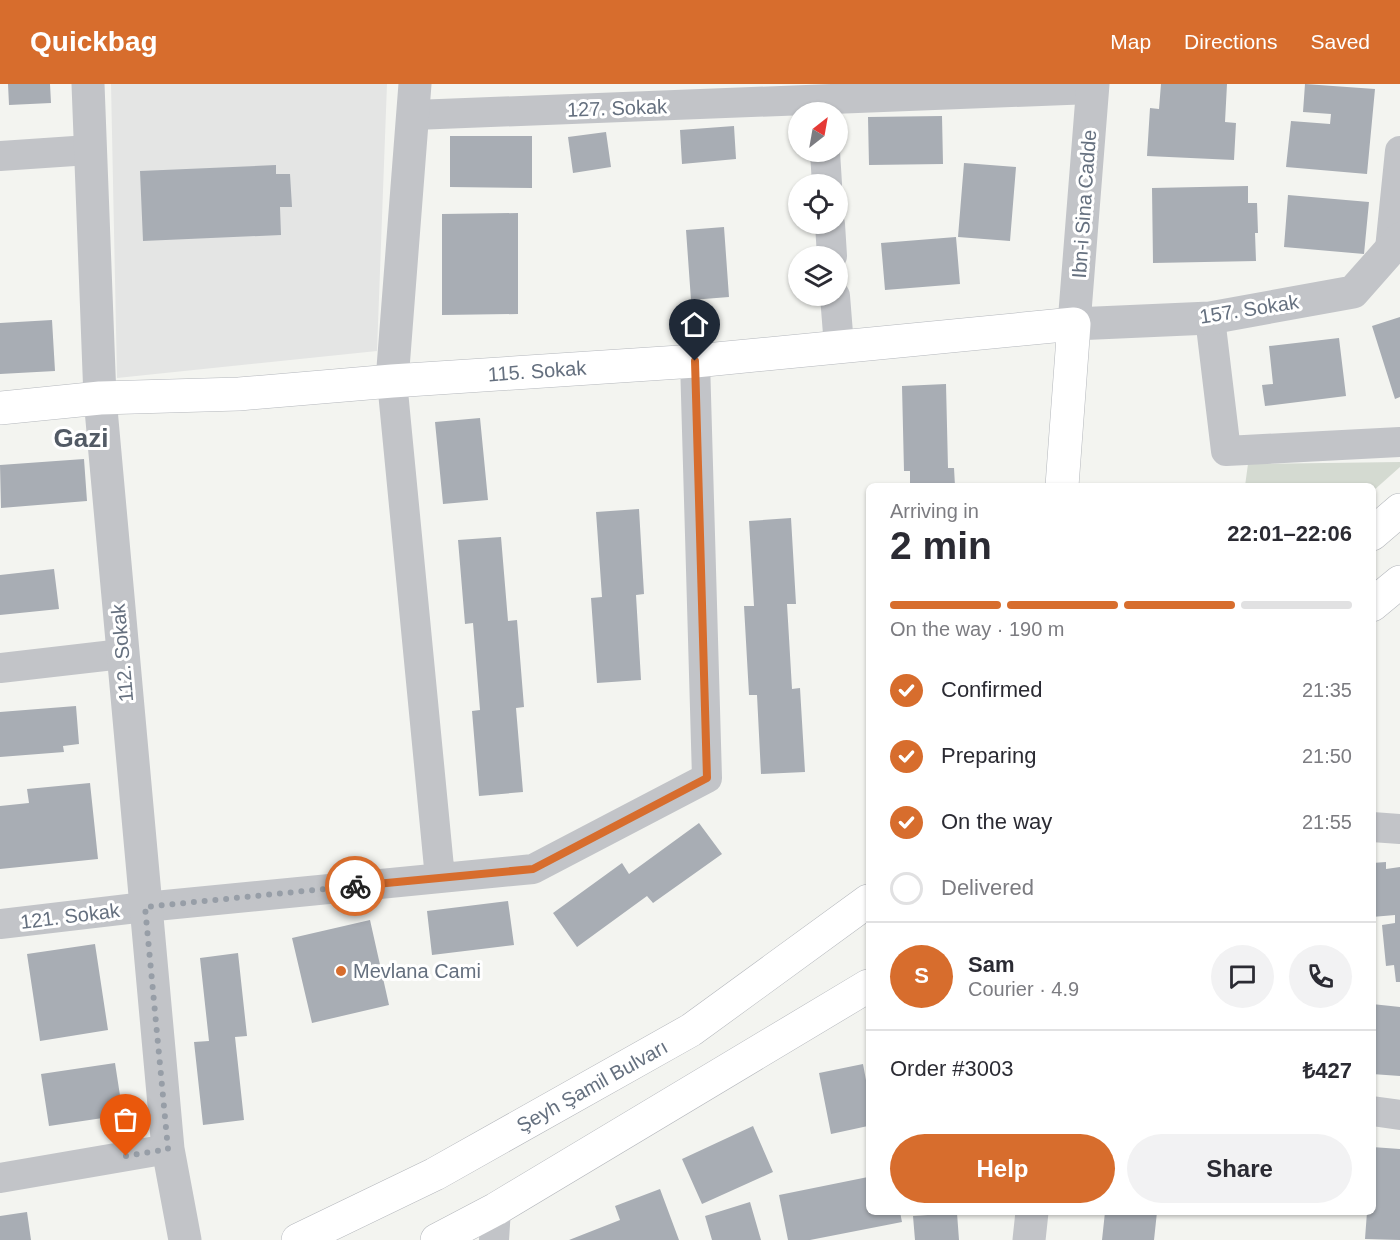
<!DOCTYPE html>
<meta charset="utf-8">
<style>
:root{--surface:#fff;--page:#f2f2f3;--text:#2b2b33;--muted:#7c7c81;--line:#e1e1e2;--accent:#d76d2d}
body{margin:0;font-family:Arial,sans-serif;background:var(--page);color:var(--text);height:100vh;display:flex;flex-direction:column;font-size:22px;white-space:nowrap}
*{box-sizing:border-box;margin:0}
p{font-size:20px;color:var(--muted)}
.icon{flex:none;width:33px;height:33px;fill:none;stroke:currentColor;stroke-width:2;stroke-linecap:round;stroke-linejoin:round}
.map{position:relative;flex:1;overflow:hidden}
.details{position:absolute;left:866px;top:399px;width:510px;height:732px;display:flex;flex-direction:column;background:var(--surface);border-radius:9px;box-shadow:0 2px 4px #0004}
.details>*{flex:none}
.needle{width:39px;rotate:31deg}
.fabs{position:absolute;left:788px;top:18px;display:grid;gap:12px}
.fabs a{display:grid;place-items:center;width:60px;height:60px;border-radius:50%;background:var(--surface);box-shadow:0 2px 4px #0004;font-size:30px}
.pin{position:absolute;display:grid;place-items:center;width:51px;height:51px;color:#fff;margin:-62px -26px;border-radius:50% 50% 50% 0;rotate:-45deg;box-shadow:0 0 6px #0007}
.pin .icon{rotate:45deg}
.courier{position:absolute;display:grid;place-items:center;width:60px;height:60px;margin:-30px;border:4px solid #d76d2d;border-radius:50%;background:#fff;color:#222;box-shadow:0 2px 8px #0007}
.summary em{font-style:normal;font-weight:700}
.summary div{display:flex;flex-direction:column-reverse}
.summary{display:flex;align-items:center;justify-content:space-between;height:102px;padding:0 24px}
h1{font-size:39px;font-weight:700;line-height:45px}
.bar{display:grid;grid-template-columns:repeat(4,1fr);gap:9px 6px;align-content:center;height:72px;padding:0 24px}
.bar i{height:8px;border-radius:4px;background:var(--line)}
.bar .selected{background:var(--accent)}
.bar p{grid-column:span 4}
.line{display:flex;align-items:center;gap:15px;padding:0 24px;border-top:2px solid var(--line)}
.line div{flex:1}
.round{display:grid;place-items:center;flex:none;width:63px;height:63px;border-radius:32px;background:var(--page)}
ol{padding:0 24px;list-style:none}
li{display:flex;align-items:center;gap:18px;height:66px}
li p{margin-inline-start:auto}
li .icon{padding:6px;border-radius:50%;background:var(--accent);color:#fff;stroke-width:4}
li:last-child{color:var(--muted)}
li i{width:33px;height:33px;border:3px solid var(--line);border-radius:50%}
.action{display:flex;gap:12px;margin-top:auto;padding:12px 24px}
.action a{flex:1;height:69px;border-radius:36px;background:var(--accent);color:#fff;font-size:24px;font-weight:700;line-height:69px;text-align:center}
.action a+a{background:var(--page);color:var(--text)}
header{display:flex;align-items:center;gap:36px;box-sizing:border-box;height:84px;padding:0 30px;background:var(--accent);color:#fff}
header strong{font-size:28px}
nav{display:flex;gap:33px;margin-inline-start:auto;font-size:21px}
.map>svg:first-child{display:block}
.built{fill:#e4e5e4}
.green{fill:#d4dad1}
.building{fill:#a8adb4}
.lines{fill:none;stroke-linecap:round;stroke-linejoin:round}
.secondary-casing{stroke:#b4b7bc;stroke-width:34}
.minor{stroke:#c2c4c8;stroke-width:30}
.tertiary{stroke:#c2c4c8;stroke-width:33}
.secondary{stroke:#fff;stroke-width:33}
.done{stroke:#979ea7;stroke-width:6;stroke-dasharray:0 10.8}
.route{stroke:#d76d2d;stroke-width:8}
.poi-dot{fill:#d76d2d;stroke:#fff;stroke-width:2}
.labels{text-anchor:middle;stroke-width:6;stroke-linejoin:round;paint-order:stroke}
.street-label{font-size:20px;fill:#65707f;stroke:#fff}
.poi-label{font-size:20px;fill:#65707f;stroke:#fff;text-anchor:start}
.district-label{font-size:26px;font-weight:bold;fill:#525a65;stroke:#fff}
</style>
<header>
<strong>Quickbag</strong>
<nav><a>Map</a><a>Directions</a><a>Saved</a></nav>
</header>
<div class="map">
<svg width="1400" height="1156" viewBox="0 0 1400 1156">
<rect width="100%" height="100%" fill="#f3f4f0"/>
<!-- built -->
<path class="built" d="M111,0H387L377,267L117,294Z"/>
<!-- green -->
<path class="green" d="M1400,378V383L1373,407L1372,402H1245L1248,380Z"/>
<!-- building -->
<path class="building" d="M8,0H50L51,19L9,21Z
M1161,0H1227L1225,38L1236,39L1234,76L1147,72L1150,24L1159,25Z
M1305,0L1375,5L1367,90L1286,83L1291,37L1330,40L1331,30L1303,28Z
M942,32L943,80L869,81L868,33Z
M734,42L736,75L682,80L680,46Z
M606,48L611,83L573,89L568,53Z
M450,52H532V104L450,103Z
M964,79L1016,83L1010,157L958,153Z
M276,81V90H290L292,123H280L281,151L143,157L140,87Z
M1248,102V119H1257L1258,149H1255L1256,177L1153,179L1152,104Z
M1288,111L1369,118L1364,170L1284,163Z
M518,129V230L442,231V130Z
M724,143L729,213L691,216L686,146Z
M956,153L960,200L885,206L881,159Z
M1400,233V313L1395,315L1372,242Z
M52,236L55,287L0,290V239Z
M1339,254L1346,312L1265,322L1262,301L1273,300L1269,262Z
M946,300L948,384H954L955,402H910V387H904L902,302Z
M480,334L488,416L443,420L435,338Z
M84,375L87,417L1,424L0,381Z
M639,425L644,510L636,511L641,596L597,599L591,514L602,513L596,428Z
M791,434L796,520H787L792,605L800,604L805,688L761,690L757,611H749L744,522H754L749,437Z
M501,453L508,537L517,536L524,623L516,624L523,708L479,712L472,627L480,626L473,539L465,540L458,456Z
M54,485L59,525L0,531V491Z
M76,622L79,660L63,662L64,668L0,673V628Z
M90,699L98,775L0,785V722L29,719L27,705Z
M699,739L722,770L653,819L647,812L577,863L553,829L622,779L629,790Z
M1386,778V785L1400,783V898H1396L1394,881L1386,882L1382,841L1395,839V831L1372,833V779Z
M508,817L514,861L432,871L427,827Z
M370,836L389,921L312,939L292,854Z
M95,860L108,946L40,957L27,870Z
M238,869L247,952L235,953L244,1036L203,1041L194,958L209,957L200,874Z
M1372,920L1400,923V992L1372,990Z
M115,979L123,1031L49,1042L41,990Z
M863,980L868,1007V1042L831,1050L819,989Z
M753,1042L773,1088L702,1120L682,1075Z
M1372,1063L1400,1065V1156L1365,1155L1367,1128H1372Z
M868,1093V1128H900L902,1138L810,1156H788L779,1111Z
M660,1105L679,1156H569L620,1136L615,1122Z
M750,1118L761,1156H712L705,1132Z
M27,1128L31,1156H0V1132Z
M1105,1128H1157L1154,1156H1102Z
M957,1129L959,1156H915L913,1132Z"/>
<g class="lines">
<defs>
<path id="secondary" d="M0,324L100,314L239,310L392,297L695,277L1074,240L1062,402
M1372,450L1400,426
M1372,521L1400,498
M298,1156L435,1090L691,946L868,817
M437,1156L496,1125L868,902"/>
</defs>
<!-- secondary casing -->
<use href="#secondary" class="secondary-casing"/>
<!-- minor -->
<path class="minor" d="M414,31L1092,5
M825,68L827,100
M0,72L89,66
M830,140L832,172
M1390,165L1400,67
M835,212L839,262
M1210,234L1226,367L1400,358
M392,297L440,794
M0,584L122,570
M1372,743L1400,745
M0,840L145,823L533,785L707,694L695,277
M1372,1027L1400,1031
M0,1094L168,1065
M494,1156L496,1125"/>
<!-- tertiary -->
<path class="tertiary" d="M88,0L100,314L168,1065L185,1156
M1093,0L1074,240L1210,234L1353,208L1400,155
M392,297L415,0
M1029,1156L1032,1128"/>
<!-- secondary -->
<use href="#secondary" class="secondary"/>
</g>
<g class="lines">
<!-- done -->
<path class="done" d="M126,1072L168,1065L145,823L355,802"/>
<!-- route -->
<path class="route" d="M355,802L533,785L707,694L695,277"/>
</g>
<!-- markers -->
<circle class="poi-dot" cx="341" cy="887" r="6"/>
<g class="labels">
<!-- street labels -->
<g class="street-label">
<text transform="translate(617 24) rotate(-2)" y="7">127. Sokak</text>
<text transform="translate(1084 120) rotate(-86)" y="7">Ibn-i Sina Cadde</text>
<text transform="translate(1249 225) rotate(-9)" y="7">157. Sokak</text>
<text transform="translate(537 287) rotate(-4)" y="7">115. Sokak</text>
<text transform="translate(122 569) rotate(-95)" y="7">112. Sokak</text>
<text transform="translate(70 832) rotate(-7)" y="7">121. Sokak</text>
<text transform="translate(592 1002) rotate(-29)" y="7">Şeyh Şamil Bulvarı</text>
</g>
<!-- poi labels -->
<g class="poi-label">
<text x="353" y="894">Mevlana Cami</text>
</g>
<!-- district labels -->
<g class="district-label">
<text x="81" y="363">Gazi</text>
</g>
</g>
</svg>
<div class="fabs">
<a><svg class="needle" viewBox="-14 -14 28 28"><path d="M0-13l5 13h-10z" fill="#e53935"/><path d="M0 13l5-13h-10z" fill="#7c7c81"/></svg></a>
<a><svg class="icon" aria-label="locate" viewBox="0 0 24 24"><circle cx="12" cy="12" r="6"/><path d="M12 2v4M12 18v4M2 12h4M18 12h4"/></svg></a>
<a><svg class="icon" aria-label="layers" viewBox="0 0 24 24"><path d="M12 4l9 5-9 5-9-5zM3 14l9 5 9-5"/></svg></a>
</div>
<div class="pin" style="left:126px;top:1072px;background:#ea580c"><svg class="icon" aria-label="bag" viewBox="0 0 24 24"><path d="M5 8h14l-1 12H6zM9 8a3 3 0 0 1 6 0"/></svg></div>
<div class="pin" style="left:695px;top:277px;background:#1f2937"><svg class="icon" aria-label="home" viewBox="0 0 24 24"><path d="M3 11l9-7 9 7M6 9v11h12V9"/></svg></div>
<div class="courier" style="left:355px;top:802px"><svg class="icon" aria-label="bike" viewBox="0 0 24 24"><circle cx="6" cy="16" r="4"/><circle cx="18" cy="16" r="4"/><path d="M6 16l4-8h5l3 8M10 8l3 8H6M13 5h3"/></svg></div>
<section class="details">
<div class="summary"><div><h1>2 min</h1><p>Arriving in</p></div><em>22:01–22:06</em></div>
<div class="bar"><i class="selected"></i><i class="selected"></i><i class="selected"></i><i></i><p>On the way · 190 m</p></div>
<ol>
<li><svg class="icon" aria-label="check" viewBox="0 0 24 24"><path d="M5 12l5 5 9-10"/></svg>Confirmed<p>21:35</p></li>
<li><svg class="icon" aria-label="check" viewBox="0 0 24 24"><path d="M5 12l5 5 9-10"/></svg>Preparing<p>21:50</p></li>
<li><svg class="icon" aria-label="check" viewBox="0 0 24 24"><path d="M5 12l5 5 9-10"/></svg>On the way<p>21:55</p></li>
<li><i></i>Delivered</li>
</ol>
<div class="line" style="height:108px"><b class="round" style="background:var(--accent);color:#fff">S</b><div><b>Sam</b><p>Courier · 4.9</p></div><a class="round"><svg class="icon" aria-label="chat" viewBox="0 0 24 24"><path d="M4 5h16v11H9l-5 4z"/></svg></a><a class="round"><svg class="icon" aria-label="phone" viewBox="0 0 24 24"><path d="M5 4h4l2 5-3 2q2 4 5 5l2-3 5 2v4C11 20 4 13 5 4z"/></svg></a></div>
<div class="line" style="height:78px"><div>Order #3003</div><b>₺427</b></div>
<div class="action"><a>Help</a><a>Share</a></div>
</section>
</div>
